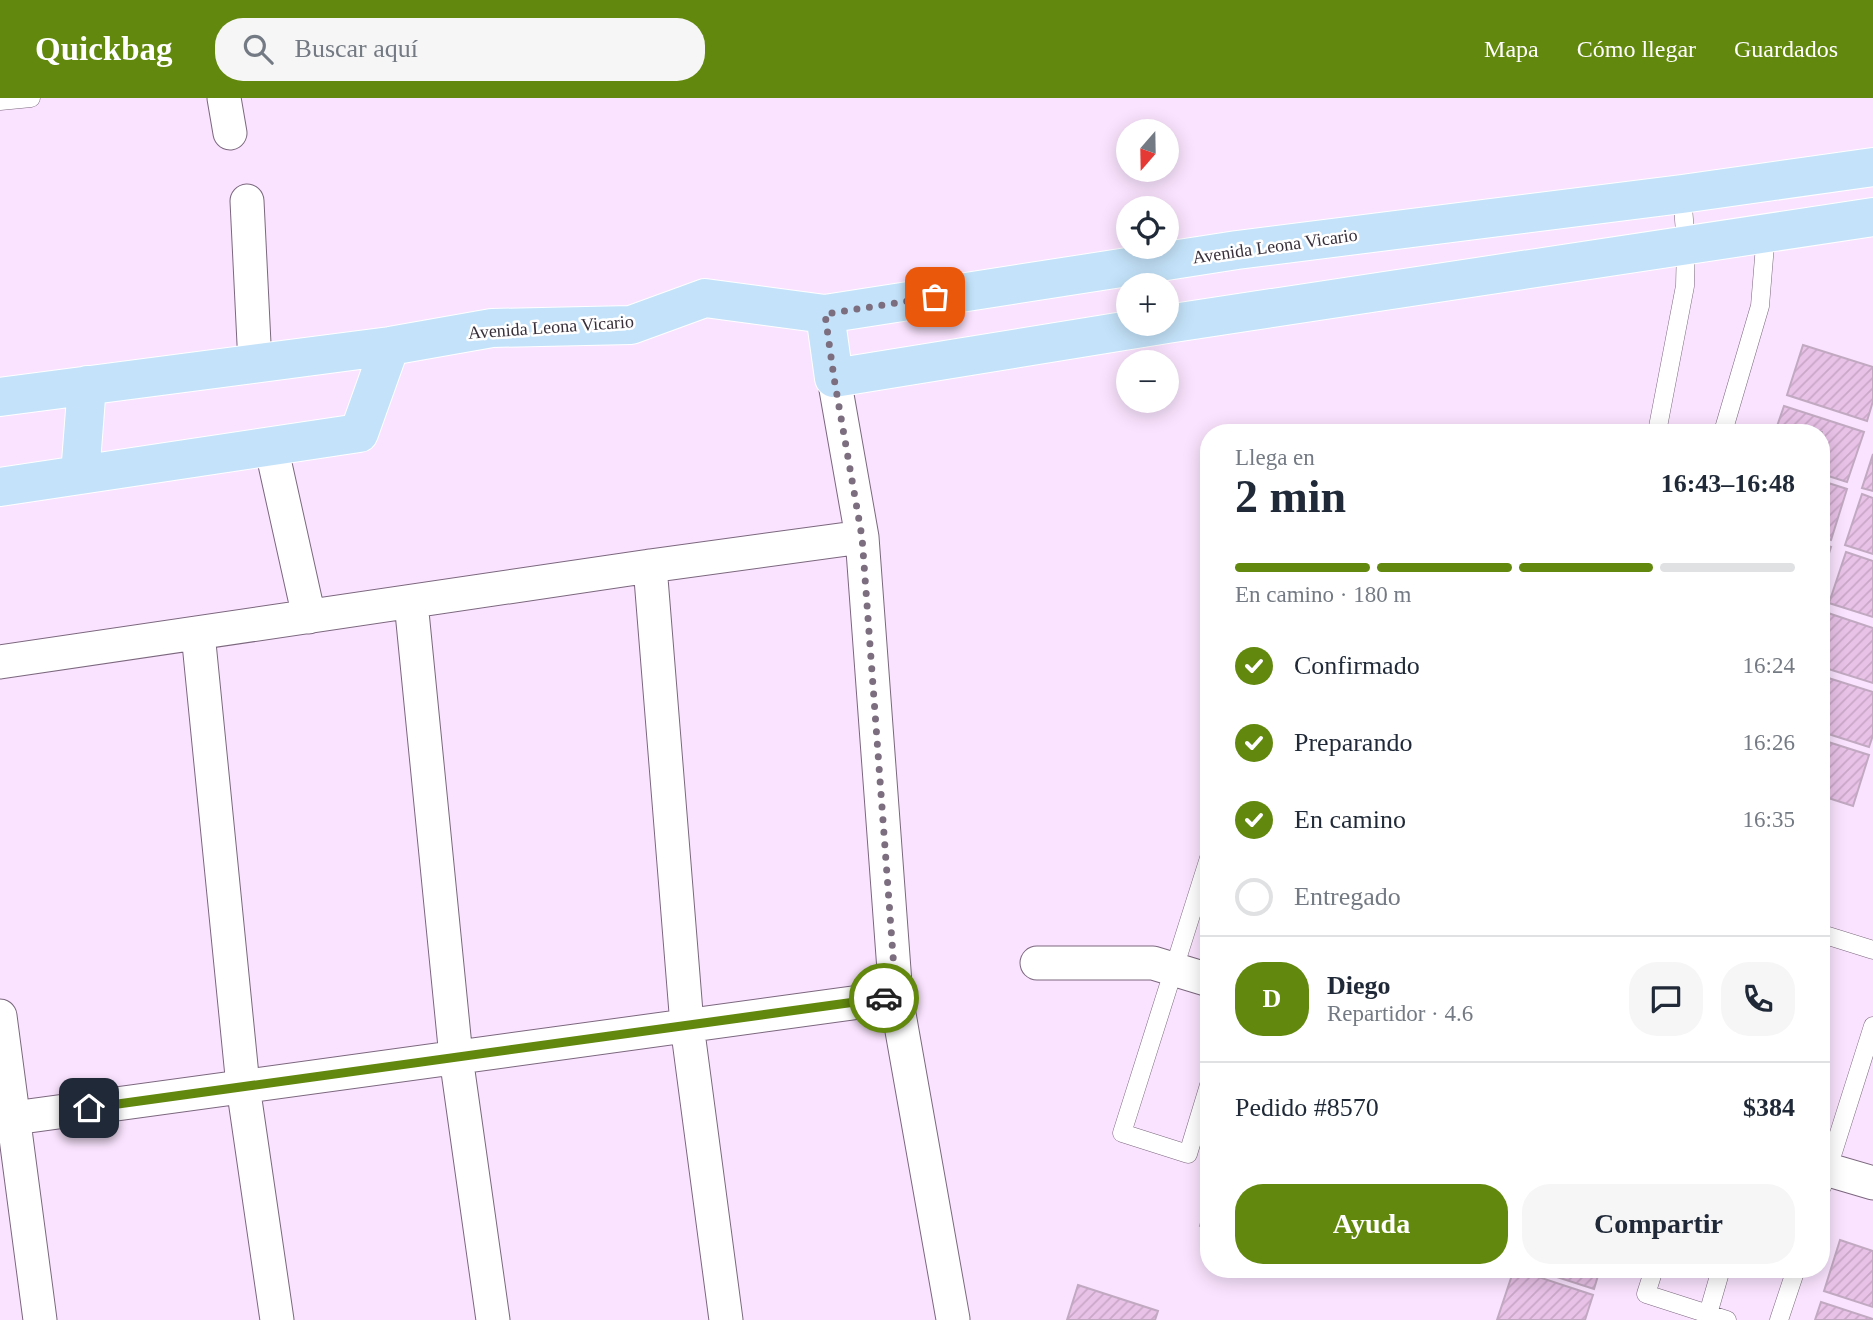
<!DOCTYPE html>
<html lang="es">
<meta charset="utf-8">
<style>
:root{--surface:#fff;--page:#f6f6f7;--text:#1f2937;--muted:#747a83;--line:#e0e1e3;--accent:#62880e}
body{margin:0;font-family:"Times New Roman",serif;background:var(--page);color:var(--text);height:100vh;display:flex;flex-direction:column;font-size:26px;white-space:nowrap}
*{box-sizing:border-box;margin:0}
p{font-size:23px;color:var(--muted)}
.icon{flex:none;width:38px;height:38px;fill:none;stroke:currentColor;stroke-width:2;stroke-linecap:round;stroke-linejoin:round}
.map{position:relative;flex:1;overflow:hidden}
.side{position:absolute;left:1200px;top:326px;width:630px;height:854px;display:flex;flex-direction:column;background:var(--surface);border-radius:28px;box-shadow:0 4px 18px #0003}
.side>*{flex:none}
.needle{width:46px;rotate:200deg}
.tools{position:absolute;left:1116px;top:21px;display:grid;gap:14px}
.tools a{display:grid;place-items:center;width:63px;height:63px;border-radius:50%;background:var(--surface);box-shadow:0 4px 18px #0003;font-size:35px}
.pin{position:absolute;display:grid;place-items:center;width:60px;height:60px;color:#fff;margin:-30px;border-radius:14px;box-shadow:0 4px 10px #0006}
.courier{position:absolute;display:grid;place-items:center;width:70px;height:70px;margin:-35px;border:5px solid #62880e;border-radius:50%;background:#fff;color:#222;box-shadow:0 2px 9px #0007}
.head em{font-style:normal;font-weight:700}
.head div{display:flex;flex-direction:column-reverse}
.head{display:flex;align-items:center;justify-content:space-between;height:119px;padding:0 35px}
h1{font-size:46px;font-weight:700;line-height:52px}
.bar{display:grid;grid-template-columns:repeat(4,1fr);gap:10px 7px;align-content:center;height:84px;padding:0 35px}
.bar i{height:9px;border-radius:5px;background:var(--line)}
.bar .current{background:var(--accent)}
.bar p{grid-column:span 4}
.line{display:flex;align-items:center;gap:18px;padding:0 35px;border-top:2px solid var(--line)}
.line div{flex:1}
.round{display:grid;place-items:center;flex:none;width:74px;height:74px;border-radius:28px;background:var(--page)}
ol{padding:0 35px;list-style:none}
li{display:flex;align-items:center;gap:21px;height:77px}
li p{margin-inline-start:auto}
li .icon{padding:7px;border-radius:50%;background:var(--accent);color:#fff;stroke-width:4}
li:last-child{color:var(--muted)}
li i{width:38px;height:38px;border:4px solid var(--line);border-radius:50%}
.cta{display:flex;gap:14px;margin-top:auto;padding:14px 35px}
.cta a{flex:1;height:80px;border-radius:28px;background:var(--accent);color:#fff;font-size:28px;font-weight:700;line-height:80px;text-align:center}
.cta a+a{background:var(--page);color:var(--text)}
header{display:flex;align-items:center;gap:42px;box-sizing:border-box;height:98px;padding:0 35px;background:var(--accent);color:#fff}
header strong{font-size:33px}
nav{display:flex;gap:38px;margin-inline-start:auto;font-size:24px}
.search{width:490px;height:63px;background:var(--page);display:flex;align-items:center;gap:18px;box-sizing:border-box;padding:0 24px;border-radius:28px;color:var(--muted);font-size:26px}
.map>svg:first-child{display:block}
.building{fill:url(#building-hatch);stroke:#c1a9c1;stroke-width:2}
.lines{fill:none;stroke-linecap:round;stroke-linejoin:round}
.lane-casing{stroke:#7b677e;stroke-width:19}
.street-casing{stroke:#7b677e;stroke-width:35}
.primary-casing{stroke:#fff;stroke-width:40}
.lane{stroke:#fff;stroke-width:18}
.street{stroke:#fff;stroke-width:33}
.primary{stroke:#c4e3fa;stroke-width:38}
.done{stroke:#7c6e7f;stroke-width:7;stroke-dasharray:0 12.6}
.route{stroke:#62880e;stroke-width:9}
.labels{text-anchor:middle;stroke-width:5;stroke-linejoin:round;paint-order:stroke}
.street-label{font-size:18px;fill:#382f3a;stroke:#fff}
</style>
<header>
<strong>Quickbag</strong>
<div class="search"><svg class="icon" aria-label="search" viewBox="0 0 24 24"><circle cx="10" cy="10" r="6"/><path d="M15 15l6 6"/></svg>Buscar aquí</div>
<nav><a>Mapa</a><a>Cómo llegar</a><a>Guardados</a></nav>
</header>
<div class="map">
<svg width="1873" height="1222" viewBox="0 0 1873 1222">
<defs>
<pattern id="building-hatch" width="6" height="6" patternUnits="userSpaceOnUse" patternTransform="scale(1.75)"><rect width="6" height="6" fill="#e9c2e8"/><path d="M-1 1l2-2M0 6l6-6M5 7l2-2" fill="none" stroke="#c9a7c8"/></pattern>
</defs>
<rect width="100%" height="100%" fill="#fae3fe"/>
<!-- building -->
<path class="building" d="M1803,247L1873,269V303L1867,323L1787,297Z
M1784,308L1864,334L1847,384L1822,376V334H1775Z
M1873,356V393L1862,390Z
M1822,383L1847,391L1831,442L1822,439Z
M1862,396L1873,400V456L1845,447Z
M1822,446L1831,449L1822,478Z
M1846,454L1873,463V519L1829,505Z
M1828,515L1873,530V585L1822,569V533Z
M1822,578L1873,594V637L1869,649L1822,634Z
M1822,642L1869,657L1853,708L1822,698Z
M1209,1099V1132L1200,1128Z
M1840,1142L1873,1153V1209L1824,1193Z
M1514,1171L1593,1197L1585,1222H1497Z
M1532,1171H1600L1594,1191Z
M1078,1187L1158,1213L1155,1222H1067Z
M1821,1204L1873,1221V1222H1815Z"/>
<g class="lines">
<defs>
<path id="lane" d="M0,3L31,0
M1657,334L1685,188L1686,147L1682,96
M1723,334L1760,208L1766,135
M1209,760L1122,1035L1188,1056L1209,987
M1822,836L1873,852
M1822,1089L1873,928
M1654,1171L1646,1196L1727,1222
M1708,1216L1721,1171
M1779,1222L1796,1171"/>
<path id="street" d="M224,0L230,35
M247,103L255,266
M834,280L862,439L896,899L953,1221
M271,348L309,519
M650,468L687,927L726,1222
M411,504L456,959L493,1222
M198,535L243,988L277,1222
M0,564L650,468L862,439
M1037,865H1153L1209,882
M0,918L40,1222
M0,1022L896,899
M1822,1070L1873,1085"/>
<path id="primary" d="M825,216L834,280L1167,226
M1167,226L1873,119
M0,299L390,248L492,230L631,227L705,200L825,216L1237,152L1682,96L1873,69
M80,377L87,287
M0,389L359,335L390,248"/>
</defs>
<!-- lane casing -->
<use href="#lane" class="lane-casing"/>
<!-- street casing -->
<use href="#street" class="street-casing"/>
<!-- primary casing -->
<use href="#primary" class="primary-casing"/>
<!-- lane -->
<use href="#lane" class="lane"/>
<!-- street -->
<use href="#street" class="street"/>
<!-- primary -->
<use href="#primary" class="primary"/>
</g>
<g class="lines">
<!-- done -->
<path class="done" d="M884,900L896,898L862,439L834,280L825,216L935,199"/>
<!-- route -->
<path class="route" d="M89,1010L884,900"/>
</g>
<g class="labels">
<!-- street labels -->
<g class="street-label">
<text transform="translate(1275 148) rotate(-8)" y="6">Avenida Leona Vicario</text>
<text transform="translate(551 229) rotate(-4)" y="6">Avenida Leona Vicario</text>
</g>
</g>
</svg>
<div class="tools">
<a><svg class="needle" viewBox="-14 -14 28 28"><path d="M0-13l5 13h-10z" fill="#e53935"/><path d="M0 13l5-13h-10z" fill="#747a83"/></svg></a>
<a><svg class="icon" aria-label="locate" viewBox="0 0 24 24"><circle cx="12" cy="12" r="6"/><path d="M12 2v4M12 18v4M2 12h4M18 12h4"/></svg></a>
<a>+</a>
<a>−</a>
</div>
<div class="pin" style="left:935px;top:199px;background:#ea580c"><svg class="icon" aria-label="bag" viewBox="0 0 24 24"><path d="M5 8h14l-1 12H6zM9 8a3 3 0 0 1 6 0"/></svg></div>
<div class="pin" style="left:89px;top:1010px;background:#1f2937"><svg class="icon" aria-label="home" viewBox="0 0 24 24"><path d="M3 11l9-7 9 7M6 9v11h12V9"/></svg></div>
<div class="courier" style="left:884px;top:900px"><svg class="icon" aria-label="car" viewBox="0 0 24 24"><path d="M5 17H2v-5l4-1 3-4h7l3 4 3 1v5h-3M9 17h6M6 11h13"/><circle cx="7" cy="17" r="2"/><circle cx="17" cy="17" r="2"/></svg></div>
<section class="side">
<div class="head"><div><h1>2 min</h1><p>Llega en</p></div><em>16:43–16:48</em></div>
<div class="bar"><i class="current"></i><i class="current"></i><i class="current"></i><i></i><p>En camino · 180 m</p></div>
<ol>
<li><svg class="icon" aria-label="check" viewBox="0 0 24 24"><path d="M5 12l5 5 9-10"/></svg>Confirmado<p>16:24</p></li>
<li><svg class="icon" aria-label="check" viewBox="0 0 24 24"><path d="M5 12l5 5 9-10"/></svg>Preparando<p>16:26</p></li>
<li><svg class="icon" aria-label="check" viewBox="0 0 24 24"><path d="M5 12l5 5 9-10"/></svg>En camino<p>16:35</p></li>
<li><i></i>Entregado</li>
</ol>
<div class="line" style="height:126px"><b class="round" style="background:var(--accent);color:#fff">D</b><div><b>Diego</b><p>Repartidor · 4.6</p></div><a class="round"><svg class="icon" aria-label="chat" viewBox="0 0 24 24"><path d="M4 5h16v11H9l-5 4z"/></svg></a><a class="round"><svg class="icon" aria-label="phone" viewBox="0 0 24 24"><path d="M5 4h4l2 5-3 2q2 4 5 5l2-3 5 2v4C11 20 4 13 5 4z"/></svg></a></div>
<div class="line" style="height:91px"><div>Pedido #8570</div><b>$384</b></div>
<div class="cta"><a>Ayuda</a><a>Compartir</a></div>
</section>
</div>
